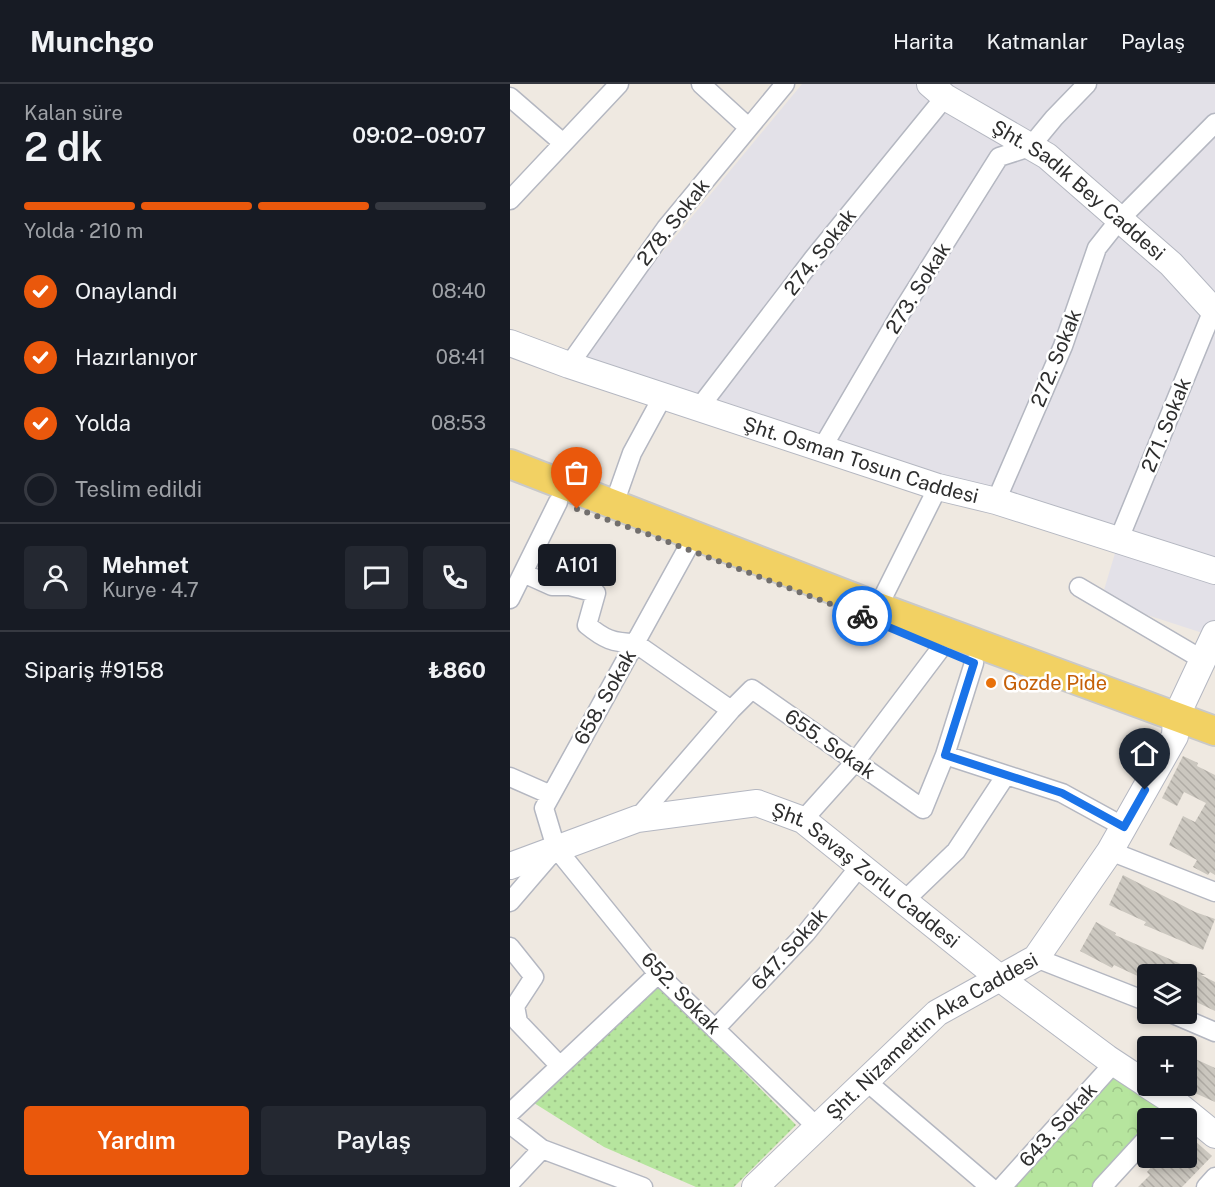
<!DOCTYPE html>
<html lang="tr">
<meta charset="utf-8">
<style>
:root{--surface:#171b24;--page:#242831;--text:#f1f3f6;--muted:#9ea1a6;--line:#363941;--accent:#ea580c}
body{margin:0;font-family:"Public Sans",sans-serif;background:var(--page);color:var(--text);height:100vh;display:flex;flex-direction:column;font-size:22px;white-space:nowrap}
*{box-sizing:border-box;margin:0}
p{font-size:20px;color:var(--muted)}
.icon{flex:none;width:33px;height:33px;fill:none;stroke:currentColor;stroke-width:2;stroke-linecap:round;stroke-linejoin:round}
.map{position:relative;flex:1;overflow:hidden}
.side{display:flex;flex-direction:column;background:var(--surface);width:510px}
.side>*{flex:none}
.tools{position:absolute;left:627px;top:880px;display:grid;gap:12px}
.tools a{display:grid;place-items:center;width:60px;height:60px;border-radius:6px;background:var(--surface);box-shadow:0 3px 9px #0003;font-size:30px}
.pin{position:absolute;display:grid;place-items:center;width:51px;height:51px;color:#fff;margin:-62px -26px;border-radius:50% 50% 50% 0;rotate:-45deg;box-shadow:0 0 6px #0007}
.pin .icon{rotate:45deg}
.courier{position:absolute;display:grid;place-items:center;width:60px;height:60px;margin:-30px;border:4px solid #1a73e8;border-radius:50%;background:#fff;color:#222;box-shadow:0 2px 8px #0007}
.bubble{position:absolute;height:42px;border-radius:6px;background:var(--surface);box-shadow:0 3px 9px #0003;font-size:20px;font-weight:600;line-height:42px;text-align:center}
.headline em{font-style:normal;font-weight:600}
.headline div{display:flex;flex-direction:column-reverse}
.headline{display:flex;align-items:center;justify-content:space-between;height:102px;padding:0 24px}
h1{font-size:39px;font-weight:600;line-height:45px}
.bar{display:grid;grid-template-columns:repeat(4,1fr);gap:9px 6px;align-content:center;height:72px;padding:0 24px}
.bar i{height:8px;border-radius:4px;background:var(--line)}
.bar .active{background:var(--accent)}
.bar p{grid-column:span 4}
.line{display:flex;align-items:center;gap:15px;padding:0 24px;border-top:2px solid var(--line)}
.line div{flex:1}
.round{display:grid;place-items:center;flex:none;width:63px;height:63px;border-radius:6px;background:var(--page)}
ol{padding:0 24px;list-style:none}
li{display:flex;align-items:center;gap:18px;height:66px}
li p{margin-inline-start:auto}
li .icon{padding:6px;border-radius:50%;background:var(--accent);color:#fff;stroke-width:4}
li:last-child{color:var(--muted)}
li i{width:33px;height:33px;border:3px solid var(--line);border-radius:50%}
.cta{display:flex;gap:12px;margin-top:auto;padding:12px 24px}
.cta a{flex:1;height:69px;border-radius:6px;background:var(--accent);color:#fff;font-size:24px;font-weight:600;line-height:69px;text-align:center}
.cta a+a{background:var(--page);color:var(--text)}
header{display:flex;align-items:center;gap:36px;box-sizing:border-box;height:84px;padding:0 30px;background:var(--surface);border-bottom:2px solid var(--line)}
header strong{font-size:28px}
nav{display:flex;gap:33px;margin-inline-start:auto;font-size:21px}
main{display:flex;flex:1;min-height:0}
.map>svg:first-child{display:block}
.industrial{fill:#e3e1e8}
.grass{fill:url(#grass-dots)}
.forest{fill:url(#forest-crowns)}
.building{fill:url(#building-back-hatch)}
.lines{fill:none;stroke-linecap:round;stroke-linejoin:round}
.street-casing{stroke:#b4b7c1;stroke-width:21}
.secondary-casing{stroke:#b4b7c1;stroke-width:28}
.primary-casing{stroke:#c9c9c9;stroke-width:32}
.street{stroke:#fff;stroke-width:18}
.secondary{stroke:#fff;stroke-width:26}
.primary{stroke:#f2d163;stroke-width:28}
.done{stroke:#726f6d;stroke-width:6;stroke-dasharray:0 10.8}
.route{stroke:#1a73e8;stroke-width:8}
.food-dot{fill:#e8710a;stroke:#fff;stroke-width:2}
.labels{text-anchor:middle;stroke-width:5;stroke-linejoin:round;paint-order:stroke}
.street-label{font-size:20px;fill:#2e2e2e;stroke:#fff}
.food-label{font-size:20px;fill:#c56008;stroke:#fff;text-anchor:start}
</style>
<header>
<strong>Munchgo</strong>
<nav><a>Harita</a><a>Katmanlar</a><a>Paylaş</a></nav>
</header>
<main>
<section class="side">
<div class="headline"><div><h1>2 dk</h1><p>Kalan süre</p></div><em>09:02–09:07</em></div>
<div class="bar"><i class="active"></i><i class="active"></i><i class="active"></i><i></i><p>Yolda · 210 m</p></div>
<ol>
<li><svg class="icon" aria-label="check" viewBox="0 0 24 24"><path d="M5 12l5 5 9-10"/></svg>Onaylandı<p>08:40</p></li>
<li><svg class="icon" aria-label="check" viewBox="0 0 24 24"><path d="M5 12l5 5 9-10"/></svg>Hazırlanıyor<p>08:41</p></li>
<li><svg class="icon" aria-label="check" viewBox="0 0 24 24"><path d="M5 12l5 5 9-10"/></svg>Yolda<p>08:53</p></li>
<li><i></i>Teslim edildi</li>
</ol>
<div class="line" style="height:108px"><a class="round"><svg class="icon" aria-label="person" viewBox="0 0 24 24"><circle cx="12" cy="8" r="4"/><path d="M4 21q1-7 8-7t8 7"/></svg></a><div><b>Mehmet</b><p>Kurye · 4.7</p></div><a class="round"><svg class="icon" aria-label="chat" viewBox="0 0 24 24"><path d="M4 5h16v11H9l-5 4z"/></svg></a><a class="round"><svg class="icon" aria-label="phone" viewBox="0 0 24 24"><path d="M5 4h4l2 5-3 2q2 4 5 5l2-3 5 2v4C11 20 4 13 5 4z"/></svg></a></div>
<div class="line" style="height:78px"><div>Sipariş #9158</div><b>₺860</b></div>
<div class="cta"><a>Yardım</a><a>Paylaş</a></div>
</section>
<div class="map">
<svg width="705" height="1103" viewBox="0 0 705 1103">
<defs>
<pattern id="grass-dots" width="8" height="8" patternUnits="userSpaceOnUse" patternTransform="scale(1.5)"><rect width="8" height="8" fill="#b6e59e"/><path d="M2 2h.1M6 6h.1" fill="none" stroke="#9dc588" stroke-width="1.8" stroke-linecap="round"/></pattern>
<pattern id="forest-crowns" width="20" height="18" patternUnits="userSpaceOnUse" patternTransform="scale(1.5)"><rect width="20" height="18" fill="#b6e59e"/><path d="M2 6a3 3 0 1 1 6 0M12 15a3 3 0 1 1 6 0" fill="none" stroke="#9dc588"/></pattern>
<pattern id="building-back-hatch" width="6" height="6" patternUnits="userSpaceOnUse" patternTransform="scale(1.5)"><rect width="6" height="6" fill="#cbc7bf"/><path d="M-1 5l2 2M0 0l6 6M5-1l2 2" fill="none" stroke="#afaba4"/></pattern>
</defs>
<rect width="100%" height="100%" fill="#efe9e1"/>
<!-- industrial -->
<path class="industrial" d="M292,0H705V553L591,516L609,456L59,281Z"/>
<!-- grass -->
<path class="grass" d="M147,899L286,1041L224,1103H186L94,1063L24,1019Z"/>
<!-- forest -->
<path class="forest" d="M603,989L654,1025L646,1035H638L637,1044L585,1103H500Z"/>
<!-- building -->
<path class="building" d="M673,672L688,679L687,682L705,691V791L700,788L698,791L683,783L687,776L659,761L673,732L685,738L696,719L674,708L667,722L652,714Z
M613,791L685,828L705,835L693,866L634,841L636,838L599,821Z
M586,838L606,849L605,851L696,891H691L705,898V927L676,913V891H636L634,895L604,881L602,884L570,867Z
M681,973L705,984V1018L676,1005V982Z
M676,1049L702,1072L672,1103H628L640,1091L637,1088L649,1074H676Z"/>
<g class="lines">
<defs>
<path id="street" d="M191,0L238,43
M0,13L53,59
M0,116L109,0
M59,281L156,144L275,0
M189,324L303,175L435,13
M312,364L391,229L489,73L520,63L544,34L577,0
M486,417L553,262L587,164L610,135L705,39
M104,420L122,369L153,312
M609,455L703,226
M177,465L34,724L46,764L148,890L307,1043
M13,489L42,502H60L86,509L77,541C94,555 103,559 125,559L221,626
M569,503L693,576
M0,515L48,418
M368,523L428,403
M435,671L552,709L614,743
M0,693L41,711
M127,735L221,626L242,605L413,725L435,671L464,579
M293,736L345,678L431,564
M600,767L705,808
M0,818L43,768
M393,818L446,767L496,691
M0,863L24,893L5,922L8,938L50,982
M526,874L638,918
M663,930L705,948
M205,945L296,849L350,782
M356,997L480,1103
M0,1029L148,890
M653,1035L667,1020
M0,1040L32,1065L133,1103
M0,1099L32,1065
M492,1103L604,979
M592,1103L638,1053
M696,1103L705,1093"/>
<g id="secondary">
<path id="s1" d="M420,0L435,13L537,72L661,180L705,228"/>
<path id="s2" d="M0,259L59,281L428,403L486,417L705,487"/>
<path id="s3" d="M0,782L127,735L247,719L293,736L491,895L597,974L638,1001"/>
<path d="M639,1002L667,1020L705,1051"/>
<path id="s4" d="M245,1103L427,929L526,874L600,767L665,652L666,633L705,550"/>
</g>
<path id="primary" d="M0,380L368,523L705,647"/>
</defs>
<!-- street casing -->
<use href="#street" class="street-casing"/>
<!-- secondary casing -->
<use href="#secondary" class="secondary-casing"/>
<!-- primary casing -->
<use href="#primary" class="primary-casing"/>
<!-- street -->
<use href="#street" class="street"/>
<!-- secondary -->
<use href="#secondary" class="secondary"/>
<!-- primary -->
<use href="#primary" class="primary"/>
</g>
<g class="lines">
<!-- done -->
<path class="done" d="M67,425L140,451L352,532"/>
<!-- route -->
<path class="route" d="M352,532L464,579L435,671L552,709L614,743L635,706"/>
</g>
<!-- markers -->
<circle class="food-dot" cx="481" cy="599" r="6"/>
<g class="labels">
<!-- street labels -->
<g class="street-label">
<text dy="7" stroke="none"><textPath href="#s1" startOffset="183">Şht. Sadık Bey Caddesi</textPath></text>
<text transform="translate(163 138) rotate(-52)" y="7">278. Sokak</text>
<text transform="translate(310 168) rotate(-52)" y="7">274. Sokak</text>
<text transform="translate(408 204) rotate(-58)" y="7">273. Sokak</text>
<text transform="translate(546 274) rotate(-68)" y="7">272. Sokak</text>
<text transform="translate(656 341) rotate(-68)" y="7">271. Sokak</text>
<text dy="7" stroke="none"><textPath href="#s2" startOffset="370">Şht. Osman Tosun Caddesi</textPath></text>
<text transform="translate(95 613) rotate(-61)" y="7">658. Sokak</text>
<text transform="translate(320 660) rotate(35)" y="7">655. Sokak</text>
<text dy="7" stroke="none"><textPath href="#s3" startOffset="388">Şht. Savaş Zorlu Caddesi</textPath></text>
<text transform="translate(279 865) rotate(-48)" y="7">647. Sokak</text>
<text transform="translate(171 909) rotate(46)" y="7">652. Sokak</text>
<text dy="7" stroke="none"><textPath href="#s4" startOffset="234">Şht. Nizamettin Aka Caddesi</textPath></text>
<text transform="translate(548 1041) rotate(-48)" y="7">643. Sokak</text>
</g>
<!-- food labels -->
<g class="food-label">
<text x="493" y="606">Gozde Pide</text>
</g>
</g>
</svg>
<div class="tools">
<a><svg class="icon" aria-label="layers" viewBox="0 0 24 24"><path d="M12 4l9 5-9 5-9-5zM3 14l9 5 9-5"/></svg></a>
<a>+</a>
<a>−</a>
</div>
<div class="pin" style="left:67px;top:425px;background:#ea580c"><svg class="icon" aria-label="bag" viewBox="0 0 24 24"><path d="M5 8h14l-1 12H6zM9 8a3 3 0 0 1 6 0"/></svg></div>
<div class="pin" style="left:635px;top:706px;background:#1f2937"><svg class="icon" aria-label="home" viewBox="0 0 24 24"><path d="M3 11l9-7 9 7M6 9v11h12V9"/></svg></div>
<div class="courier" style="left:352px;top:532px"><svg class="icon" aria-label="bike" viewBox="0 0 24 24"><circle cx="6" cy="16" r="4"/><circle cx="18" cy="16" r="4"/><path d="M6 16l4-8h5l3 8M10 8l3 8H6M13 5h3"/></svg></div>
<div class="bubble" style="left:28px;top:460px;width:78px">A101</div>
</div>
</main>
